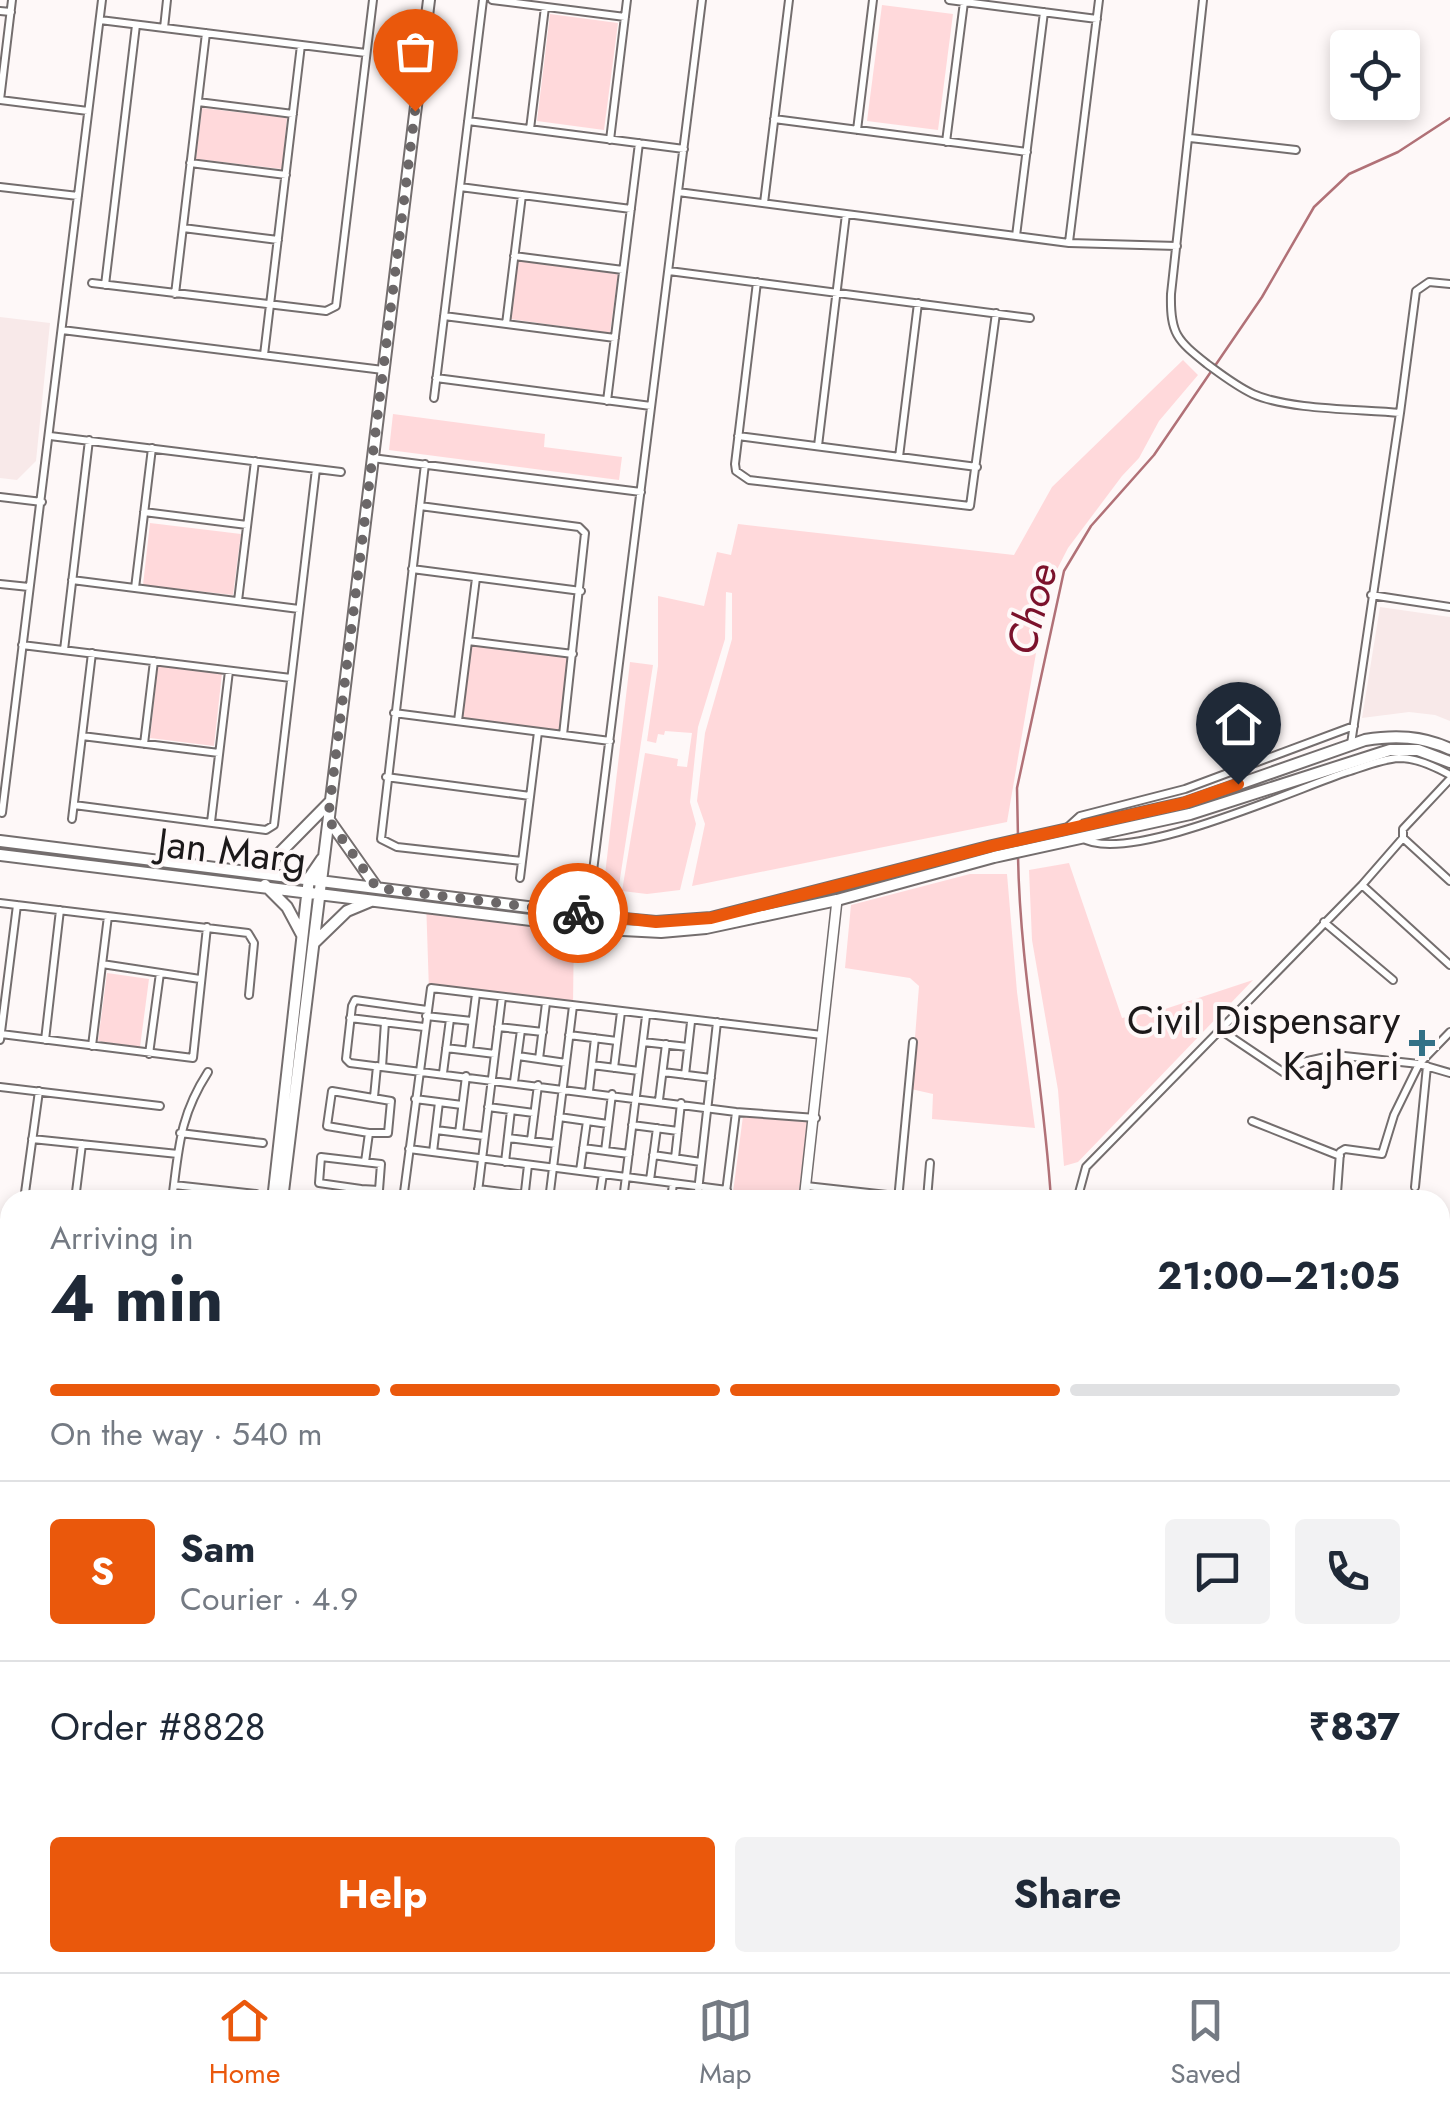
<!DOCTYPE html>
<meta charset="utf-8">
<style>
:root{--surface:#fff;--page:#f2f2f3;--text:#1f2937;--muted:#747a83;--line:#e0e1e3;--accent:#ea580c}
body{margin:0;font-family:Jost,sans-serif;background:var(--page);color:var(--text);height:100vh;display:flex;flex-direction:column;font-size:38px;white-space:nowrap}
*{box-sizing:border-box;margin:0}
p{font-size:32px;color:var(--muted)}
.icon{flex:none;width:55px;height:55px;fill:none;stroke:currentColor;stroke-width:2;stroke-linecap:round;stroke-linejoin:round}
.map{position:relative;flex:1;overflow:hidden}
.drawer{position:absolute;left:0px;top:1190px;width:1450px;height:782px;display:flex;flex-direction:column;background:var(--surface);border-radius:30px 30px 0 0;box-shadow:0 5px 15px #0003}
.drawer>*{flex:none}
.controls{position:absolute;left:1330px;top:30px;display:grid;gap:20px}
.controls a{display:grid;place-items:center;width:90px;height:90px;border-radius:10px;background:var(--surface);box-shadow:0 5px 15px #0003;font-size:50px}
.pin{position:absolute;display:grid;place-items:center;width:85px;height:85px;color:#fff;margin:-102px -42px;border-radius:50% 50% 50% 0;rotate:-45deg;box-shadow:0 0 10px #0007}
.pin .icon{rotate:45deg}
.courier{position:absolute;display:grid;place-items:center;width:100px;height:100px;margin:-50px;border:8px solid #ea580c;border-radius:50%;background:#fff;color:#222;box-shadow:0 2px 12px #0007}
.head em{font-style:normal;font-weight:700}
.head div{display:flex;flex-direction:column-reverse}
.head{display:flex;align-items:center;justify-content:space-between;height:170px;padding:0 50px}
h1{font-size:65px;font-weight:700;line-height:75px}
.bar{display:grid;grid-template-columns:repeat(4,1fr);gap:15px 10px;align-content:center;height:120px;padding:0 50px}
.bar i{height:12px;border-radius:8px;background:var(--line)}
.bar .current{background:var(--accent)}
.bar p{grid-column:span 4}
.line{display:flex;align-items:center;gap:25px;padding:0 50px;border-top:2px solid var(--line)}
.line div{flex:1}
.round{display:grid;place-items:center;flex:none;width:105px;height:105px;border-radius:10px;background:var(--page)}
.action{display:flex;gap:20px;margin-top:auto;padding:20px 50px}
.action a{flex:1;height:115px;border-radius:10px;background:var(--accent);color:#fff;font-size:40px;font-weight:700;line-height:115px;text-align:center}
.action a+a{background:var(--page);color:var(--text)}
.menu{display:flex;justify-content:space-around;align-items:center;height:140px;border-top:2px solid var(--line);background:var(--surface);font-size:28px;color:var(--muted)}
.menu a{display:grid;justify-items:center;gap:5px}
.menu .current{color:var(--accent)}
.map>svg:first-child{display:block}
.built{fill:#f8e9e9}
.green{fill:#ffd9db}
.lines{fill:none;stroke-linecap:round;stroke-linejoin:round}
.stream{stroke:#b17177;stroke-width:2.5}
.minor-casing{stroke:#746e6e;stroke-width:10}
.tertiary-casing{stroke:#746e6e;stroke-width:12}
.secondary-casing{stroke:#746e6e;stroke-width:14}
.primary-casing{stroke:#746e6e;stroke-width:15}
.minor{stroke:#fff;stroke-width:6}
.tertiary{stroke:#fff;stroke-width:9}
.secondary{stroke:#fff;stroke-width:10}
.primary{stroke:#fff;stroke-width:11}
.done{stroke:#6b6768;stroke-width:10;stroke-dasharray:0 18}
.route{stroke:#ea580c;stroke-width:12}
.poi-dot{fill:#337187;stroke:#fef8f8;stroke-width:4}
.labels{text-anchor:middle;stroke-width:8;stroke-linejoin:round;paint-order:stroke}
.street-label{font-size:40px;fill:#1c191a;stroke:#fef8f8}
.poi-label{font-size:40px;fill:#1c191a;stroke:#fef8f8;text-anchor:end}
.water-label{font-size:42px;font-style:italic;fill:#7b112b;stroke:#fef8f8}
</style>
<div class="map">
<svg width="1450" height="1972" viewBox="0 0 1450 1972">
<rect width="100%" height="100%" fill="#fef8f8"/>
<!-- built -->
<path class="built" d="M0,317L50,323L36,461L17,480L0,478Z
M1380,607L1450,617V721L1435,715L1409,712L1362,718Z"/>
<!-- green -->
<path class="green" d="M882,5L953,14L938,130L867,121Z
M550,14L618,23L604,130L537,121Z
M202,108L287,118L282,169L196,159Z
M518,261L618,274L610,333L510,319Z
M1183,360L1198,375L1159,421L1139,458L1122,476L1068,548L1047,589L1007,822L692,886L705,824L697,801L705,733L732,639V593L726,592L725,639L698,727L690,802L696,824L680,890L647,894L622,891L645,753L678,759L677,766L687,767L692,733L665,731L664,735L658,734L656,743L647,741L658,666V596L704,606L717,552L731,555L738,524L1014,555L1052,487Z
M393,414L545,434L544,447L622,457L619,480L389,450Z
M150,523L241,534L233,595L143,585Z
M468,641L573,654L563,735L458,721Z
M630,662L653,665L619,885L604,883Z
M158,665L222,673L214,746L150,738Z
M1069,863L1122,1018L1159,1011L1253,980L1078,1162L1064,1166L1058,1090L1032,940L1029,870Z
M970,874H1007L1017,992L1035,1128L932,1119L933,1094L911,1089L919,986L910,978L845,968L851,905Z
M426,900L574,919L573,1006L429,991Z
M107,973L149,979L140,1047L98,1041Z
M743,1116L807,1122L798,1200H732Z
M1450,1646V1920L1440,1918V1656Z
M601,1962H898V1963L890,1972H598Z
M915,1962H1102V1963L1101,1972H905Z
M1116,1962L1349,1963L1347,1972H1115Z
M235,1963H587L584,1972H265Z"/>
<g class="lines">
<!-- stream -->
<path class="stream" d="M1018,838L1017,788L1064,571L1091,526L1154,455L1262,297L1314,207L1349,174L1398,152L1450,118
M1018,856C1020,971 1044,1085 1051,1200"/>
<defs>
<path id="minor" d="M492,0L625,17
M949,0L1097,19
M1203,0L1171,294C1170,334 1177,340 1207,364C1222,375 1236,386 1253,394C1289,410 1359,409 1400,413L1351,744
M0,11L11,12
M100,20L366,53
M164,28L167,0
M0,100L12,0
M0,100L88,111
M198,102L293,114
M774,119L1027,152
M468,121L684,149
M530,129L545,7
M857,130L873,0
M1190,138L1296,150
M610,140L627,0
M946,142L964,2
M190,163L286,175
M0,187L78,196
M460,187L631,209
M678,192L1069,243L1177,246
M764,203L789,0
M183,228L278,240
M1016,236L1044,12
M1069,242L1099,0
M514,256L623,270
M669,271L1030,318
M757,282L735,464L736,471L749,480L970,506L996,313
M92,283L326,311L336,306L373,0
M105,285L136,25
M175,294L206,33
M444,316L615,338
M506,324L522,195
M62,330L383,370
M264,355L301,45
M436,378L651,406
M434,398L483,0
M607,401L639,143
M1400,413L1416,291L1429,282L1450,284
M50,436L341,472
M738,436L977,467
M818,446L846,214
M899,457L918,303
M372,458L641,492
M425,464L381,839L397,847L522,861
M0,497L42,502
M420,506L579,527L585,533L563,735
M144,512L247,525
M412,569L581,591
M72,580L299,609
M0,584L29,587
M135,588L152,448
M1371,595L1450,607
M238,601L255,461
M468,641L573,654
M22,645L291,678
M64,650L89,440
M394,713L610,741
M458,721L476,578
M82,736L219,753
M144,744L154,661
M386,777L530,796
M74,805L266,830L274,825L316,469
M2,813L102,0
M72,819L92,653
M211,822L229,671
M1069,826L1080,816L1185,789L1354,726
M1082,838C1126,866 1295,789 1347,772C1363,767 1382,759 1399,758C1416,758 1436,767 1450,775
M1403,838V829L1450,779
M520,878L538,732
M1362,885L1450,965
M0,903L248,933L254,943L249,995
M1324,922L1393,980
M586,927L702,0
M102,964L200,979
M427,1010L355,1000L352,1006L346,1059L350,1063L736,1112L816,1118
M426,1016L472,1021
M350,1018L424,1027
M498,1027L543,1032
M1219,1029L1283,1072L1303,1062L1335,1055L1419,1064L1394,1115L1382,1154L1345,1149L1340,1152L1337,1193L1344,1200
M1450,1032L1419,1064L1450,1073
M1,1034L193,1058L207,927
M569,1035L617,1041
M0,1040L17,905
M45,1040L60,910
M643,1042L688,1047
M92,1046L108,916
M446,1048L495,1054
M469,1050L476,994
M149,1054L160,973
M518,1056L566,1063
M539,1059L546,1003
M592,1065L639,1071
M382,1067L385,1022
M614,1068L621,1012
M663,1072L711,1078
M443,1073L450,1019
M685,1075L691,1022
M514,1082L521,1030
M0,1087L160,1106
M589,1091L595,1038
M374,1097L377,1066
M415,1099L462,1105
M659,1100L666,1044
M488,1107L534,1113
M559,1117L608,1124
M1252,1121L1340,1156
M632,1125L678,1131
M436,1130L484,1136
M180,1133L263,1143
M459,1133L466,1076
M508,1138L556,1144
M32,1139L178,1154
M531,1140L538,1085
M583,1148L629,1154
M409,1149L727,1190
M605,1151L612,1094
M433,1152L439,1102
M653,1155L701,1162
M675,1158L681,1103
M365,1162L369,1133L327,1126L332,1091L391,1101L388,1133H369
M505,1162L511,1110
M580,1171L587,1121
M650,1180L657,1128
M174,1185L256,1194
M806,1186L932,1200
M1415,1187L1427,1066
M478,1189L525,1195
M550,1198L568,1200
M927,1199L930,1163
M24,1200L39,1091
M75,1200L82,1144
M172,1200C179,1148 179,1117 208,1072
M360,1200L361,1189L319,1183L321,1157L381,1164L379,1190L361,1189
M403,1200L431,988L822,1035
M477,1200L502,997
M524,1200L528,1165
M549,1200L573,1006
M599,1200L603,1174
M623,1200L646,1016
M671,1200L673,1183
M697,1200L717,1022
M725,1200L736,1112
M898,1200L913,1042
M1077,1200L1086,1167L1362,885L1403,838L1450,881
M0,1227L10,1228
M0,1269L10,1271
M1440,1276L1450,1266
M1440,1292L1450,1302
M0,1317L10,1319
M0,1385L10,1386
M1440,1431L1450,1434
M0,1438L10,1439
M1440,1512L1450,1502
M0,1580H10
M0,1685L10,1686
M5,1685L10,1647
M0,1788L7,1733
M0,1820L10,1821
M0,1898L10,1899
M1348,1972L1349,1962
M1413,1972L1414,1962"/>
<path id="tertiary" d="M804,1200L837,900
M1440,1919L1450,1921
M0,1947L10,1948
M1107,1972L1108,1962"/>
<path id="secondary" d="M329,820L377,888
M0,841L624,919L656,922L711,918L992,846L1185,803L1365,740C1395,735 1422,736 1450,749
M0,855L604,929L661,932L706,928L837,900L994,857L1190,814L1390,750H1418L1450,762
M261,872L330,802
M265,885L287,907L302,935
M314,943L347,911L371,901
M273,1200L309,878L322,859
M282,1200L429,0"/>
<path id="primary" d="M0,1968L31,1972
M157,1972L178,1964L206,1972"/>
</defs>
<!-- minor casing -->
<use href="#minor" class="minor-casing"/>
<!-- tertiary casing -->
<use href="#tertiary" class="tertiary-casing"/>
<!-- secondary casing -->
<use href="#secondary" class="secondary-casing"/>
<!-- primary casing -->
<use href="#primary" class="primary-casing"/>
<!-- minor -->
<use href="#minor" class="minor"/>
<!-- tertiary -->
<use href="#tertiary" class="tertiary"/>
<!-- secondary -->
<use href="#secondary" class="secondary"/>
<!-- primary -->
<use href="#primary" class="primary"/>
</g>
<g class="lines">
<!-- done -->
<path class="done" d="M415,111L328,819L377,888L578,913"/>
<!-- route -->
<path class="route" d="M578,913L656,922L711,918L992,846L1184,803L1238,784"/>
</g>
<!-- markers -->
<path class="poi-dot" d="M1417 1028h10v10h10v10h-10v10h-10v-10h-10v-10h10z"/>
<g class="labels">
<!-- street labels -->
<g class="street-label">
<text transform="translate(232 851) rotate(7)" y="14">Jan Marg</text>
</g>
<!-- poi labels -->
<g class="poi-label">
<text x="1400" y="1034">Civil Dispensary<tspan x="1400" dy="46">Kajheri</tspan></text>
</g>
<!-- water labels -->
<g class="water-label">
<text transform="translate(1031 609) rotate(-75)" y="15">Choe</text>
</g>
</g>
</svg>
<div class="controls">
<a><svg class="icon" aria-label="locate" viewBox="0 0 24 24"><circle cx="12" cy="12" r="6"/><path d="M12 2v4M12 18v4M2 12h4M18 12h4"/></svg></a>
</div>
<div class="pin" style="left:415px;top:111px;background:#ea580c"><svg class="icon" aria-label="bag" viewBox="0 0 24 24"><path d="M5 8h14l-1 12H6zM9 8a3 3 0 0 1 6 0"/></svg></div>
<div class="pin" style="left:1238px;top:784px;background:#1f2937"><svg class="icon" aria-label="home" viewBox="0 0 24 24"><path d="M3 11l9-7 9 7M6 9v11h12V9"/></svg></div>
<div class="courier" style="left:578px;top:913px"><svg class="icon" aria-label="bike" viewBox="0 0 24 24"><circle cx="6" cy="16" r="4"/><circle cx="18" cy="16" r="4"/><path d="M6 16l4-8h5l3 8M10 8l3 8H6M13 5h3"/></svg></div>
<section class="drawer">
<div class="head"><div><h1>4 min</h1><p>Arriving in</p></div><em>21:00–21:05</em></div>
<div class="bar"><i class="current"></i><i class="current"></i><i class="current"></i><i></i><p>On the way · 540 m</p></div>
<div class="line" style="height:180px"><b class="round" style="background:var(--accent);color:#fff">S</b><div><b>Sam</b><p>Courier · 4.9</p></div><a class="round"><svg class="icon" aria-label="chat" viewBox="0 0 24 24"><path d="M4 5h16v11H9l-5 4z"/></svg></a><a class="round"><svg class="icon" aria-label="phone" viewBox="0 0 24 24"><path d="M5 4h4l2 5-3 2q2 4 5 5l2-3 5 2v4C11 20 4 13 5 4z"/></svg></a></div>
<div class="line" style="height:130px"><div>Order #8828</div><b>₹837</b></div>
<div class="action"><a>Help</a><a>Share</a></div>
</section>
</div>
<nav class="menu">
<a class="current"><svg class="icon" aria-label="home" viewBox="0 0 24 24"><path d="M3 11l9-7 9 7M6 9v11h12V9"/></svg>Home</a>
<a><svg class="icon" aria-label="map" viewBox="0 0 24 24"><path d="M3 6l6-2 6 2 6-2v14l-6 2-6-2-6 2zM9 4v14M15 6v14"/></svg>Map</a>
<a><svg class="icon" aria-label="saved" viewBox="0 0 24 24"><path d="M7 4h10v16l-5-4-5 4z"/></svg>Saved</a>
</nav>
